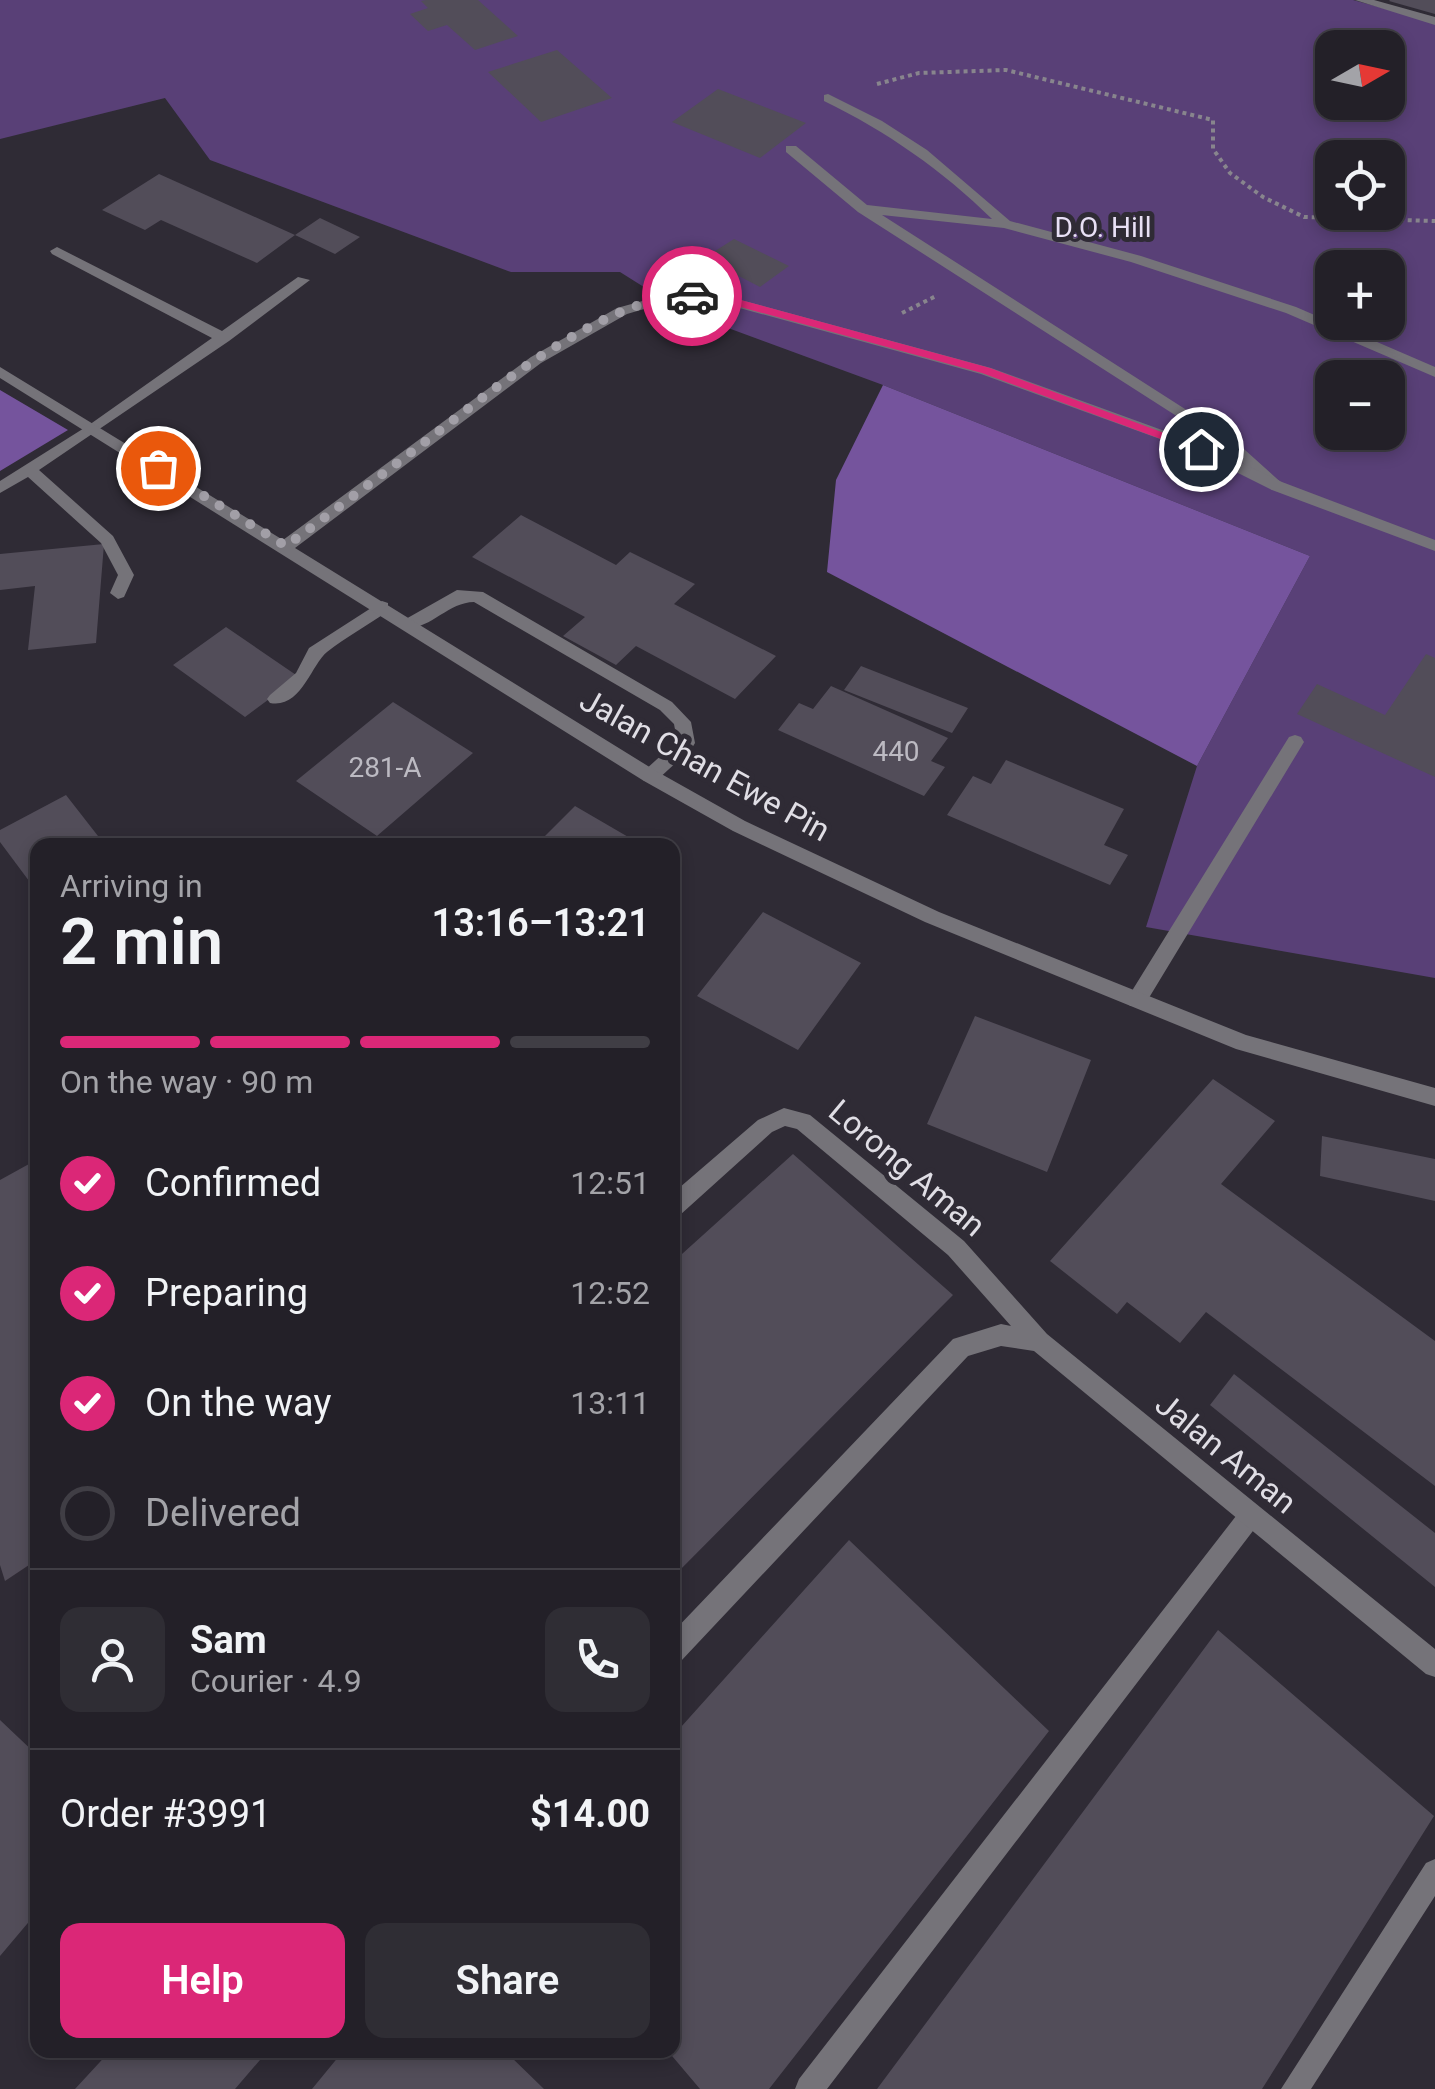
<!DOCTYPE html>
<meta charset="utf-8">
<style>
:root{--surface:#232028;--page:#2f2d34;--text:#f1f3f6;--muted:#a3a3a8;--line:#403e45;--accent:#db2777}
body{margin:0;font-family:Roboto,sans-serif;background:var(--page);color:var(--text);height:100vh;display:flex;flex-direction:column;font-size:38px;white-space:nowrap}
*{box-sizing:border-box;margin:0}
p{font-size:32px;color:var(--muted)}
.icon{flex:none;width:55px;height:55px;fill:none;stroke:currentColor;stroke-width:2;stroke-linecap:round;stroke-linejoin:round}
.map{position:relative;flex:1;overflow:hidden}
.drawer{position:absolute;left:30px;top:838px;width:650px;height:1220px;display:flex;flex-direction:column;background:var(--surface);border-radius:20px;box-shadow:0 5px 15px #0003,0 0 0 2px var(--line)}
.drawer>*{flex:none}
.needle{width:65px;rotate:81deg}
.buttons{position:absolute;left:1315px;top:30px;display:grid;gap:20px}
.buttons a{display:grid;place-items:center;width:90px;height:90px;border-radius:20px;background:var(--surface);box-shadow:0 5px 15px #0003,0 0 0 2px var(--line);font-size:50px}
.pin{position:absolute;display:grid;place-items:center;width:85px;height:85px;color:#fff;margin:-42px;border:5px solid #fff;border-radius:50%;box-shadow:0 2px 10px #0007}
.courier{position:absolute;display:grid;place-items:center;width:100px;height:100px;margin:-50px;border:8px solid #db2777;border-radius:50%;background:#fff;color:#222;box-shadow:0 2px 12px #0007}
.overview em{font-style:normal;font-weight:600}
.overview div{display:flex;flex-direction:column-reverse}
.overview{display:flex;align-items:center;justify-content:space-between;height:170px;padding:0 30px}
h1{font-size:65px;font-weight:600;line-height:75px}
.bar{display:grid;grid-template-columns:repeat(4,1fr);gap:15px 10px;align-content:center;height:120px;padding:0 30px}
.bar i{height:12px;border-radius:8px;background:var(--line)}
.bar .selected{background:var(--accent)}
.bar p{grid-column:span 4}
.line{display:flex;align-items:center;gap:25px;padding:0 30px;border-top:2px solid var(--line)}
.line div{flex:1}
.round{display:grid;place-items:center;flex:none;width:105px;height:105px;border-radius:20px;background:var(--page)}
ol{padding:0 30px;list-style:none}
li{display:flex;align-items:center;gap:30px;height:110px}
li p{margin-inline-start:auto}
li .icon{padding:10px;border-radius:50%;background:var(--accent);color:#fff;stroke-width:4}
li:last-child{color:var(--muted)}
li i{width:55px;height:55px;border:5px solid var(--line);border-radius:50%}
.primary-button{display:flex;gap:20px;margin-top:auto;padding:20px 30px}
.primary-button a{flex:1;height:115px;border-radius:20px;background:var(--accent);color:#fff;font-size:40px;font-weight:600;line-height:115px;text-align:center}
.primary-button a+a{background:var(--page);color:var(--text)}
.map>svg:first-child{display:block}
.green{fill:#594077;fill-rule:evenodd}
.forest{fill:#75549d}
.building{fill:#524d59}
.lines{fill:none;stroke-linecap:round;stroke-linejoin:round}
.path{stroke:#88858d;stroke-width:4;stroke-dasharray:4 4;stroke-linecap:butt}
.lane{fill:#757379;fill-rule:evenodd}
.street{fill:#757379;fill-rule:evenodd}
.route{fill:#db2777}
.done{stroke:#a29fa7;stroke-width:10;stroke-dasharray:0 18}
.labels{text-anchor:middle;stroke-width:10;stroke-linejoin:round;paint-order:stroke}
.far-park-label{font-size:28px;fill:#e8e0f5;stroke:#2f2b35}
.number-label{font-size:28px;fill:#bcbac2}
.street-label{font-size:32px;fill:#e0dee5;stroke:#2f2b35}
</style>
<div class="map">
<svg width="1435" height="2089" viewBox="0 0 1435 2089">
<rect width="100%" height="100%" fill="#2f2b35"/>
<!-- green -->
<path class="green" d="M0,0H1353L1435,22V978L1146,927L1197,766L1310,556L883,385L682,311L620,272H511L210,160L165,98L0,139ZM1332,48H1388V102H1332ZM1332,158H1388V212H1332ZM1332,268H1388V322H1332ZM1332,378H1388V432H1332Z"/>
<!-- forest -->
<path class="forest" d="M883,385L1310,556L1197,766L827,572L836,480Z
M0,390L68,430L0,471Z"/>
<!-- building -->
<path class="building" d="M478,0L518,36L475,50L447,25L428,31L410,14L428,8L421,1L426,0Z
M1435,0V14L1389,1L1390,0Z
M557,50L612,98L541,122L488,72Z
M718,89L806,123L760,158L672,122Z
M159,174L295,235L257,263L161,220L145,230L102,210Z
M320,218L360,237L335,254L295,235Z
M734,239L789,266L760,287L704,258Z
M521,515L616,565L630,552L695,584L674,604L776,656L735,699L636,646L616,665L563,636L585,617L472,557Z
M104,544L96,643L28,650L35,586L0,590V554Z
M226,627L299,677L245,717L173,665Z
M1426,654L1435,658V777L1297,714L1317,684L1385,715Z
M861,666L968,708L952,733L844,690Z
M831,686L948,738L931,761L945,767L924,796L778,730L799,703L813,709Z
M393,702L473,753L377,836L296,781Z
M1006,760L1124,809L1104,845L1128,855L1110,885L947,815L973,776L991,784Z
M66,795L105,845H38V893L0,842V830Z
M575,806L642,845H536Z
M763,912L861,963L798,1050L697,996Z
M975,1016L1091,1060L1047,1172L927,1124Z
M1213,1079L1275,1121L1221,1184L1435,1341V1486L1206,1312L1180,1343L1127,1302L1117,1314L1050,1261Z
M1322,1136L1435,1159V1201L1320,1176Z
M793,1154L953,1295L672,1578V1263Z
M29,1164L38,1186V1559L5,1581L0,1565V1180Z
M1234,1374L1435,1533V1587L1210,1405Z
M849,1540L1049,1731L769,2089H700L667,2050H672V1737Z
M1218,1630L1434,1816L1262,2089H877Z
M0,1720L38,1756V1911L0,1956Z
M111,2050H264L266,2053L235,2089H75Z
M344,2050H504L544,2089H312Z"/>
<g class="lines">
<!-- path -->
<path class="path" d="M877,84L919,73L1006,70L1213,120V149L1230,173L1263,197L1304,217L1435,221
M902,313L936,296"/>
<!-- lane -->
<path class="lane" d="M1355,0H1374L1435,17V25Z
M828,94L882,121L927,150L1010,221L1141,256L1296,307L1435,367V377L1286,313L1131,262L1004,228L882,215L1235,441L1285,486L1282,490H1272L1225,447L858,212L786,152V146H796L867,205L992,219C942,170 886,131 824,101V95Z
M57,247L222,331L298,277L310,280L229,341L39,470L113,536L134,575L124,597L118,599L110,593L118,575L101,543L28,477L0,493V481L89,425L212,338L52,254L50,251Z
M457,590L483,592L672,702L691,722L695,743L692,748L656,781H644L641,776L644,771L677,741L674,724L660,710L474,602C448,602 429,631 404,628V620Z
M382,601L388,603V611C368,625 346,637 327,652C311,665 301,709 270,703L267,699L270,695L296,673L309,648Z
M1295,735L1301,737L1304,742L1301,747L1144,1006H1130L1127,1000L1130,994L1289,737Z
M1251,1503L1259,1507L1263,1515L1259,1523L827,2089H795L799,2079L1243,1507Z"/>
<!-- street -->
<path class="street" d="M675,292L726,296L991,368L1206,446L1282,482L1435,540V551L1272,490L1196,452L981,374L725,304L675,300L627,314L541,363L295,548L656,771L745,821L939,912L1246,1035L1435,1088V1106L1236,1049L925,922L733,831L644,781L0,378V367L283,540L531,357L617,308Z
M784,1108L810,1115L964,1241L1047,1334L1435,1649V1677L1426,1674L1034,1351L1001,1346L968,1356L681,1661L672,1664V1633L953,1339L1001,1324L1011,1326L948,1255L797,1129L785,1126L772,1132L680,1215L672,1217V1194L758,1120Z
M1435,1859V1896L1311,2089H1281L1426,1863Z"/>
</g>
<!-- route -->
<path class="route" d="M688,294L726,296L990,368L1207,449L1196,452L982,373L726,303L688,298Z"/>
<g class="lines">
<!-- done -->
<path class="done" d="M158,468L286,546C331,513 376,479 421,445C488,394 606,294 692,296"/>
</g>
<g class="labels">
<!-- far-park labels -->
<g class="far-park-label">
<text x="1103" y="237">D.O. Hill</text>
</g>
<!-- number labels -->
<g class="number-label">
<text x="896" y="761">440</text>
<text x="385" y="777">281-A</text>
</g>
<!-- street labels -->
<g class="street-label">
<text transform="translate(705 765) rotate(29)" y="11">Jalan Chan Ewe Pin</text>
<text transform="translate(907 1168) rotate(40)" y="11">Lorong Aman</text>
<text transform="translate(1226 1453) rotate(39)" y="11">Jalan Aman</text>
</g>
</g>
</svg>
<div class="buttons">
<a><svg class="needle" viewBox="-14 -14 28 28"><path d="M0-13l5 13h-10z" fill="#e53935"/><path d="M0 13l5-13h-10z" fill="#a3a3a8"/></svg></a>
<a><svg class="icon" aria-label="locate" viewBox="0 0 24 24"><circle cx="12" cy="12" r="6"/><path d="M12 2v4M12 18v4M2 12h4M18 12h4"/></svg></a>
<a>+</a>
<a>−</a>
</div>
<div class="pin" style="left:158px;top:468px;background:#ea580c"><svg class="icon" aria-label="bag" viewBox="0 0 24 24"><path d="M5 8h14l-1 12H6zM9 8a3 3 0 0 1 6 0"/></svg></div>
<div class="pin" style="left:1201px;top:449px;background:#1f2937"><svg class="icon" aria-label="home" viewBox="0 0 24 24"><path d="M3 11l9-7 9 7M6 9v11h12V9"/></svg></div>
<div class="courier" style="left:692px;top:296px"><svg class="icon" aria-label="car" viewBox="0 0 24 24"><path d="M5 17H2v-5l4-1 3-4h7l3 4 3 1v5h-3M9 17h6M6 11h13"/><circle cx="7" cy="17" r="2"/><circle cx="17" cy="17" r="2"/></svg></div>
<section class="drawer">
<div class="overview"><div><h1>2 min</h1><p>Arriving in</p></div><em>13:16–13:21</em></div>
<div class="bar"><i class="selected"></i><i class="selected"></i><i class="selected"></i><i></i><p>On the way · 90 m</p></div>
<ol>
<li><svg class="icon" aria-label="check" viewBox="0 0 24 24"><path d="M5 12l5 5 9-10"/></svg>Confirmed<p>12:51</p></li>
<li><svg class="icon" aria-label="check" viewBox="0 0 24 24"><path d="M5 12l5 5 9-10"/></svg>Preparing<p>12:52</p></li>
<li><svg class="icon" aria-label="check" viewBox="0 0 24 24"><path d="M5 12l5 5 9-10"/></svg>On the way<p>13:11</p></li>
<li><i></i>Delivered</li>
</ol>
<div class="line" style="height:180px"><a class="round"><svg class="icon" aria-label="person" viewBox="0 0 24 24"><circle cx="12" cy="8" r="4"/><path d="M4 21q1-7 8-7t8 7"/></svg></a><div><b>Sam</b><p>Courier · 4.9</p></div><a class="round"><svg class="icon" aria-label="phone" viewBox="0 0 24 24"><path d="M5 4h4l2 5-3 2q2 4 5 5l2-3 5 2v4C11 20 4 13 5 4z"/></svg></a></div>
<div class="line" style="height:130px"><div>Order #3991</div><b>$14.00</b></div>
<div class="primary-button"><a>Help</a><a>Share</a></div>
</section>
</div>
